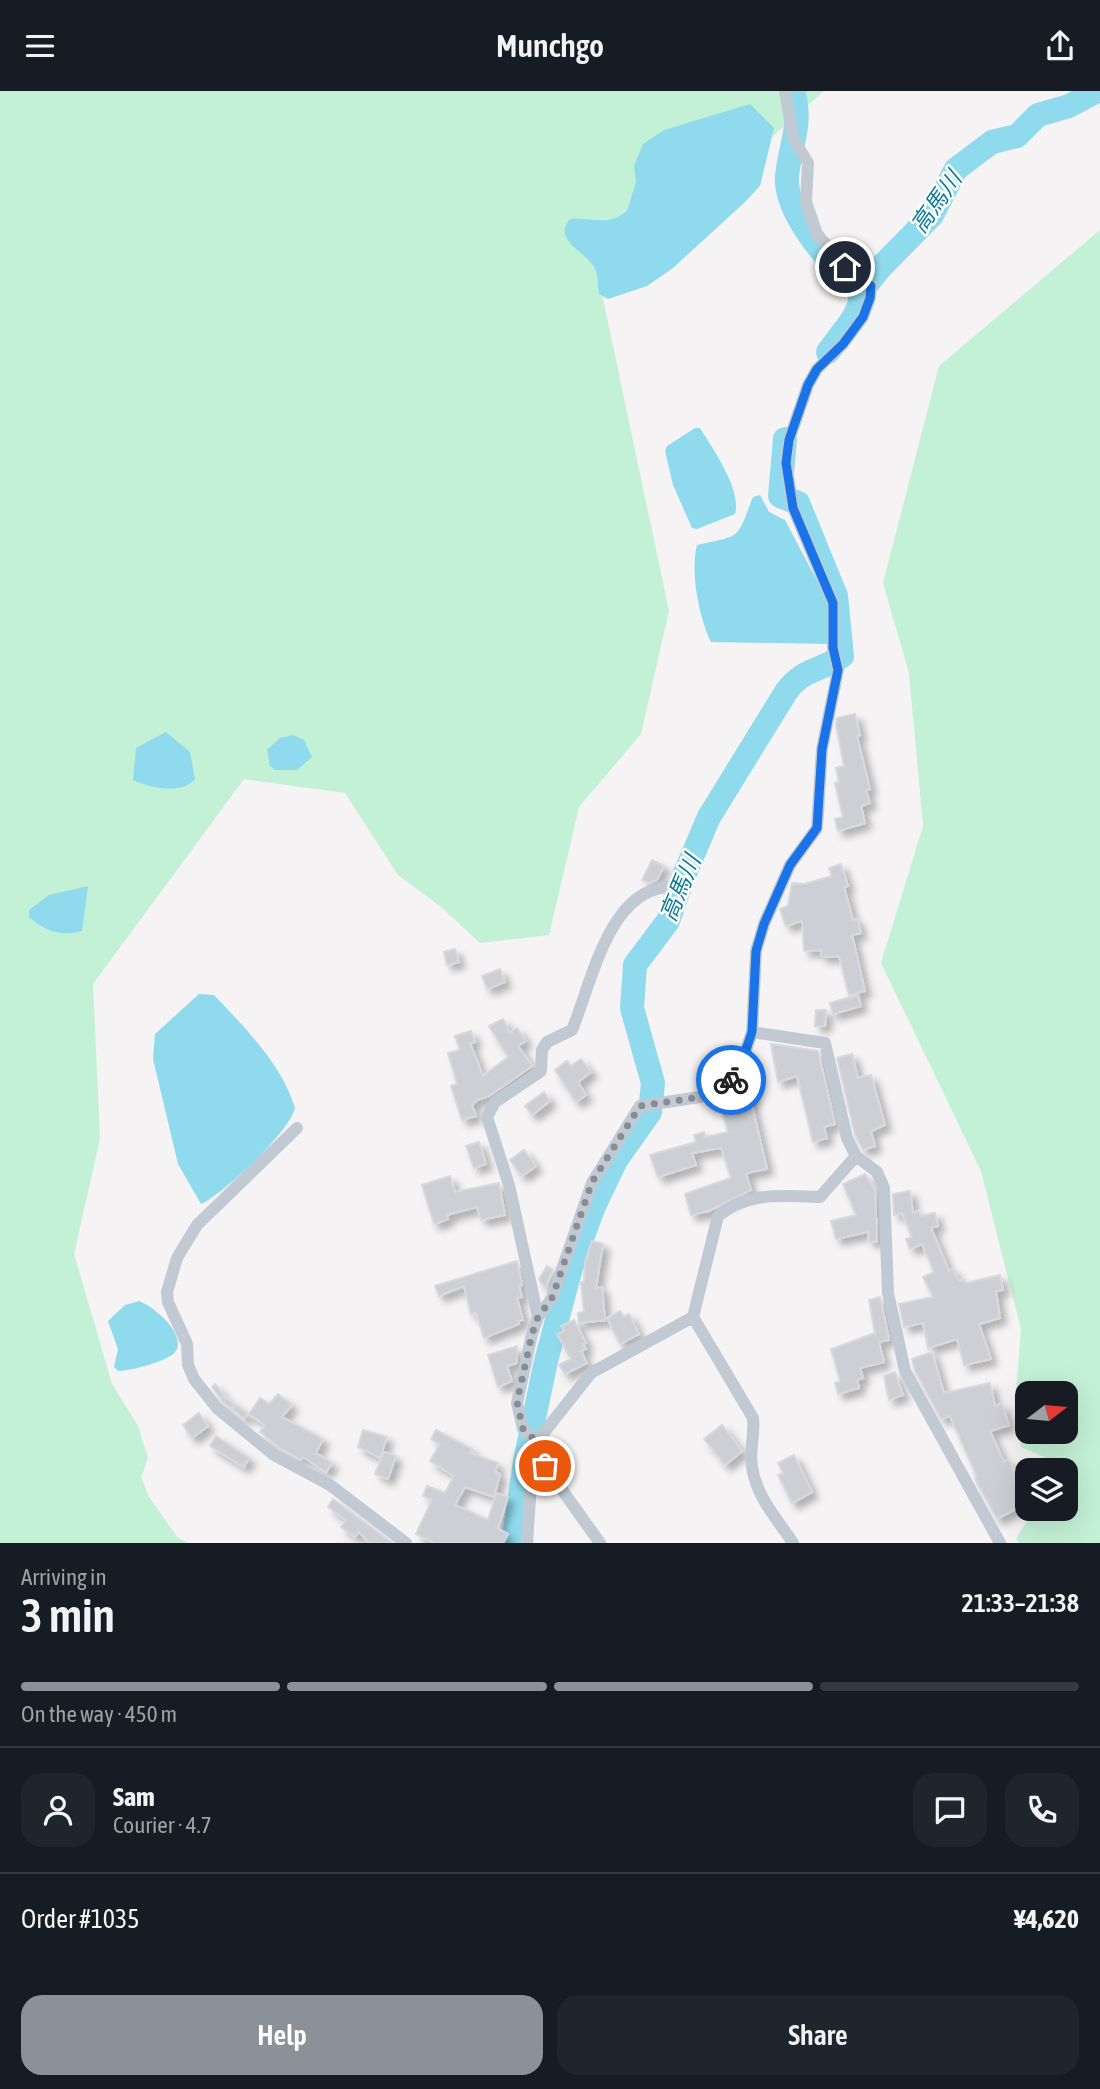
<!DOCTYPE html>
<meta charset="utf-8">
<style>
:root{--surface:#171b24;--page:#20242c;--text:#f1f3f6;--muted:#9ea1a6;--line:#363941;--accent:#8c9099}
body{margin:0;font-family:"Asap Condensed","Noto Sans JP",sans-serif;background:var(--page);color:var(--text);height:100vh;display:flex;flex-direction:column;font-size:26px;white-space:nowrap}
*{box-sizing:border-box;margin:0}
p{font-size:23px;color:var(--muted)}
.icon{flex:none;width:38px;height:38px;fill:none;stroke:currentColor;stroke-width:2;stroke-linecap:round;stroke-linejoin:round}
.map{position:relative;height:1452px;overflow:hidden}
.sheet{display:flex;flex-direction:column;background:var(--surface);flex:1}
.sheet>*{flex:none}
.needle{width:46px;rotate:74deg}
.fabs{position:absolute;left:1015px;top:1290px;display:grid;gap:14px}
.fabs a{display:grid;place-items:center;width:63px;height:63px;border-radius:14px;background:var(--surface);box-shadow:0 7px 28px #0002;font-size:35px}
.pin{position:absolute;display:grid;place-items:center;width:60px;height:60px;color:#fff;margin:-30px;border:4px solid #fff;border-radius:50%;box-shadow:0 2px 7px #0007}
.courier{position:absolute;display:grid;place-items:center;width:70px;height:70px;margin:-35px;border:5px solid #1a73e8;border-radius:50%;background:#fff;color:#222;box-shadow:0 2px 9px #0007}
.headline em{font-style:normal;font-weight:600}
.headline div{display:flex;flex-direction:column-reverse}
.headline{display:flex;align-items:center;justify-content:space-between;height:119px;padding:0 21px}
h1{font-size:46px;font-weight:600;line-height:52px}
.bar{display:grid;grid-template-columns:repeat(4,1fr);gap:10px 7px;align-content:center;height:84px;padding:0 21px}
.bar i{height:9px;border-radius:5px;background:var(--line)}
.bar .active{background:var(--accent)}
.bar p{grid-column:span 4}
.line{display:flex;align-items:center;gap:18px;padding:0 21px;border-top:2px solid var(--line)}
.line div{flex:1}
.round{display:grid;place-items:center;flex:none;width:74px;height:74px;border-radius:21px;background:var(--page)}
.button{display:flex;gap:14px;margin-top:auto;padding:14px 21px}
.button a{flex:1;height:80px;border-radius:21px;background:var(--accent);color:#fff;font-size:28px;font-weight:600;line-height:80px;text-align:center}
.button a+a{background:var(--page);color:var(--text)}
header{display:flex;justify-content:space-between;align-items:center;height:91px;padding:0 21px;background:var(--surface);font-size:32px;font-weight:600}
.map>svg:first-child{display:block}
.green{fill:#c3f1d5;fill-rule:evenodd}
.water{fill:#90daee}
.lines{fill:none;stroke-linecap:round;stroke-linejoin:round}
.river{stroke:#90daee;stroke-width:24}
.building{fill:#cdcfd5;stroke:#d7d9de;stroke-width:2;filter:url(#shadow)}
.minor{stroke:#c1cad2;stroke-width:12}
.done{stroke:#868d94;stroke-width:7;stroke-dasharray:0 12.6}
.route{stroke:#1a73e8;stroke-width:9}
.labels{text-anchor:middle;stroke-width:5;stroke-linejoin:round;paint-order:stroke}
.water-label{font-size:23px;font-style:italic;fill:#0c7c9b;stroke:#fff}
</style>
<header><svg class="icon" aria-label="menu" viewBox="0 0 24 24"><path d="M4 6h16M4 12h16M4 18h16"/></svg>Munchgo<svg class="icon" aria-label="share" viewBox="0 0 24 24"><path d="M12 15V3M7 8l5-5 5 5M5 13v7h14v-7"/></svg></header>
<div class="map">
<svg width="1100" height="1452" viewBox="0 0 1100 1452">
<defs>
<filter id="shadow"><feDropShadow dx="6" dy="6" stdDeviation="3.5" flood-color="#0004"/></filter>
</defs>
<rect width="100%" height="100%" fill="#f5f3f3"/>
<!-- green -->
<path class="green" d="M0,0H824L601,198L669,520L641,643L579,716L549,844L480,852L440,815L398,784L345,702L244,688L93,893L100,1048L74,1163L112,1293L138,1335L148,1367L141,1386L149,1406L178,1447L188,1452H0Z
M1100,139V1452H1019L1016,1448L1034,1418H1066V1379H1057L1060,1373L1021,1356L1015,1315L1021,1238L981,1080L881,872L923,735L909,582L883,492L939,275ZM1027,1302H1066V1340H1027Z"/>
<!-- water -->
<path class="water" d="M750,13L774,37L760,95L745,111L673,177L647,195L608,208L599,203C597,194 599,184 594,176C585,160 552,149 570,128C592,126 608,136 627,120L636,91L634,75L643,53L664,39Z
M695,337H700C713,358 742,399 735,423L697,438L692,437L673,394L665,360L667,355Z
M760,404L769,421L785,429L827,509L828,553L711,551C699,526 690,481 697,454C743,444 736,449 753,406Z
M166,641L190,661L195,688C182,704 150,697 133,689L136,657Z
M293,644L304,649L312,666L297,679H275L270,675L267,659L280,647Z
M88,795L82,840C61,846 45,840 29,826V819L49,804Z
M199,903L214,904C246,938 281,972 295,1017C289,1042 224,1102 201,1113L178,1073L153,968L155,943Z
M139,1210C153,1215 186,1242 176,1260C170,1270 130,1280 118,1280L114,1276L118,1258L108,1230L125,1214Z"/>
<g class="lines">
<!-- river -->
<path class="river" d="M793,0C803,31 790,55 787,85C784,124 834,177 861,201
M828,261L852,229L859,215L861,201L879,178L932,124L956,78L992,51L1017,45L1038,24L1069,15L1097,0
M513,1452L525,1370L546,1270L571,1177L594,1115L616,1069L650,1021L653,992L632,917L635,874L668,830L682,789L709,726L786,601C803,577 820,581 842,565L836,505L798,412L780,405L785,348"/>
</g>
<!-- building -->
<path class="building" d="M855,623L860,644L857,645L870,698L866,699L870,712L861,715L865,732L838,740L835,728L843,726L835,692L839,691L836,677L844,675L836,634L837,627Z
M652,769L664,775L657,789L648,792L642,789Z
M841,773L848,795L844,796L853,829L857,828L861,842L852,844L865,900L849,904L839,865L821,866V859L804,860L802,830L786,835L780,818L788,815L792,792L804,793L832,785L829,777Z
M455,858L459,871L447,874L444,861Z
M500,878L505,891L487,898L482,885Z
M858,904L861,915L833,923L830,912Z
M816,919H826L825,935H815Z
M503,928L510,942L517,937L526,950L518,955L532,975L489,1005L477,1009L472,1014L476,1025L462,1029L451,995L457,993L448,962L460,959L455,945L471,940L475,951L470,952L483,985L508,966L489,935Z
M771,953L818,960L835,1033L824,1036L827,1047L813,1051L797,985L778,991Z
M852,963L858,987L871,984L885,1034L871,1040L875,1055L863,1059L855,1044L837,967Z
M581,968L591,981L578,991L586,1004L576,1011L555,979L567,970L571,975Z
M751,995L752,1014L767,1078L746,1082L751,1099L709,1120L691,1124L685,1103L731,1087L721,1057L692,1062L696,1074L658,1086L650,1064L696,1051L694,1044L704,1041L705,1046L728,1041L722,1020L743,1014L740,996Z
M544,1001L550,1010L532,1024L525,1015Z
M479,1051L486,1073L474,1077L466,1055Z
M524,1059L536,1075L522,1085L510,1069Z
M865,1083L875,1099L877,1150L869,1151L868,1141L836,1148L831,1130L856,1124L843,1093Z
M450,1085L455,1101L499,1092L505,1124L481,1129L477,1116L447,1124L448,1128L434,1133L422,1094Z
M910,1100L913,1122L918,1120L921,1125L935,1122L938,1135L931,1137L949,1180L953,1178L959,1190L965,1189L966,1192L1000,1184L1003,1199L996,1200L1000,1227L979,1233L991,1268L964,1274L957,1248L928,1257L923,1232L904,1236L899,1213L933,1206L923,1186L934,1181L922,1153L910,1158L906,1148L912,1146L902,1122L894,1124L893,1103Z
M592,1150L603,1153L596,1197L602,1196L605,1229L579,1232L578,1222L584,1221L581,1191H584L585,1171Z
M517,1170L522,1194L519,1195L522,1206L517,1207L523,1229L518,1230L519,1233L484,1247L476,1222L471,1223L464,1195L439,1205L435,1195Z
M547,1175L553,1179L545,1197L539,1188Z
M880,1206L889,1249L879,1251L884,1271L860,1277L863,1287L857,1289L859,1297L838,1303L835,1292L840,1290L831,1258L875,1242L869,1209Z
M620,1220L624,1226L629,1223L639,1243L620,1253L607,1227Z
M574,1229L586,1252L583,1253L586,1258L581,1260L587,1272L565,1283L559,1274L571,1268L557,1243L564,1240L561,1235Z
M517,1255V1272L507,1275L512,1290L498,1296L488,1264Z
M932,1261L944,1302L990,1292L995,1315L1002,1313L1009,1334L990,1340L1004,1371L1009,1369L1015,1382L1027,1375V1397L1021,1400L1027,1412L997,1428L977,1392L975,1387L977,1386L950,1325L941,1328L915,1280L912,1268Z
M895,1281L903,1304L889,1309L884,1285Z
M215,1293L225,1306L248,1323L244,1328L232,1318L235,1315L231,1317L223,1311L212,1296Z
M278,1303L292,1314L282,1326L323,1348L316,1362L332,1372L326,1381L303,1366L301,1369L281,1358L260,1341L265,1334L249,1323L260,1307L269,1313Z
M199,1322L208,1335L192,1347L183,1334Z
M722,1334L742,1360L725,1374L704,1348Z
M363,1339L387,1346L380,1367L358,1356Z
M436,1339L472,1358L470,1362L498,1372L495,1381L500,1383L494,1406L465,1396L455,1414L488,1429L496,1402L508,1406L498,1438L508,1443L503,1452H435L416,1443L432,1409L423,1405L427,1395L445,1402L454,1385L430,1370L440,1353L431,1348Z
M216,1345L249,1367L244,1376L210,1355Z
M384,1361L396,1365L388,1388L375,1383Z
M794,1364L812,1401L792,1412L778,1384L783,1382L778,1372Z
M333,1408L392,1452H370L359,1441L355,1446L341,1436L346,1429L328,1416Z"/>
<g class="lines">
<!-- minor -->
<path class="minor" d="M752,941L825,952L847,1047L856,1065L877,1081L884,1097L888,1202L905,1280L1000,1452
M297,1037L197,1134L177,1167L167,1201L168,1211L187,1253L188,1274L194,1288L217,1317L274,1364L330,1394L406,1452
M538,1226L509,1094L487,1026L495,1011L541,980L542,959L547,951L572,939C593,889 611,782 686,797
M693,1226L753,1327C755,1343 749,1360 752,1376C756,1405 777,1428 793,1452
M534,1348L542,1344L591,1282L693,1226L718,1125C747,1100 785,1105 820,1106L856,1065
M533,1370L545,1375L600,1452
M527,1452L534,1348L523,1338L517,1312L532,1243L538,1226L552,1207L592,1092L640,1015L700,1006L732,988L739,979L752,941L756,860L764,833L790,774L817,737L822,658L838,579L833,557V512L793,417L786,372L789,349L808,294L817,278L843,253L863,226L870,207L871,195L845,176L817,143L806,111L808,72L793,47L785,0"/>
</g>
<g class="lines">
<!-- done -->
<path class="done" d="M545,1375L533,1370L534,1348L523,1338L517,1311L532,1243L538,1226L552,1207L592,1091L640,1015L700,1006L731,989"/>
<!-- route -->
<path class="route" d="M731,989L739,979L752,941L756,860L764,833L790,774L817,737L822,658L838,579L833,557V512L793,417L786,372L789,349L808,294L817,278L843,253L863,226L870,207L871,195L845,176"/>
</g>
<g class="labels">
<!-- water labels -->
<g class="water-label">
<text transform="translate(936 111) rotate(-55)" y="8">高馬川</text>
<text transform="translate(680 797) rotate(-67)" y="8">高馬川</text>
</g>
</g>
</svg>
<div class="fabs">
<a><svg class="needle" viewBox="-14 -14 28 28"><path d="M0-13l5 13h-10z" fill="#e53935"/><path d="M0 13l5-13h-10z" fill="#9ea1a6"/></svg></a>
<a><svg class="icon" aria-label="layers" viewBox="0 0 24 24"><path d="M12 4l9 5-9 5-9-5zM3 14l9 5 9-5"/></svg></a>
</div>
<div class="pin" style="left:545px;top:1375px;background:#ea580c"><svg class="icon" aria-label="bag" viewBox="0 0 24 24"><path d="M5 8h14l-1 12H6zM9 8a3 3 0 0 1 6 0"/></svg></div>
<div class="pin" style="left:845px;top:176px;background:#1f2937"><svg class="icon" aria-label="home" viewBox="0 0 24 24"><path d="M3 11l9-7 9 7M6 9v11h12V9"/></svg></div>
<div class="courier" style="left:731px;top:989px"><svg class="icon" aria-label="bike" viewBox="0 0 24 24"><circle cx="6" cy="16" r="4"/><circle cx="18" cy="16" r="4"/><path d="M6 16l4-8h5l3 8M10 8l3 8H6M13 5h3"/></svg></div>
</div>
<section class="sheet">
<div class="headline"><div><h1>3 min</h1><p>Arriving in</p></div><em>21:33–21:38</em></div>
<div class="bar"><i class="active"></i><i class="active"></i><i class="active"></i><i></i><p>On the way · 450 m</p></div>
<div class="line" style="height:126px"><a class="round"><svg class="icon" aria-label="person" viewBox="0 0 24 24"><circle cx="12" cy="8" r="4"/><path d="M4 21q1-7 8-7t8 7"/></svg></a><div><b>Sam</b><p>Courier · 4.7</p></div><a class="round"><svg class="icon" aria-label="chat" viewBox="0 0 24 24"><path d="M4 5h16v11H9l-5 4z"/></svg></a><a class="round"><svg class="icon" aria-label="phone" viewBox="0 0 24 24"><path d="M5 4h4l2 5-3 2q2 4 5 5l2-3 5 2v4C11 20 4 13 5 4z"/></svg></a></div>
<div class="line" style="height:91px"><div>Order #1035</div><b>¥4,620</b></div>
<div class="button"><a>Help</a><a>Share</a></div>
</section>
